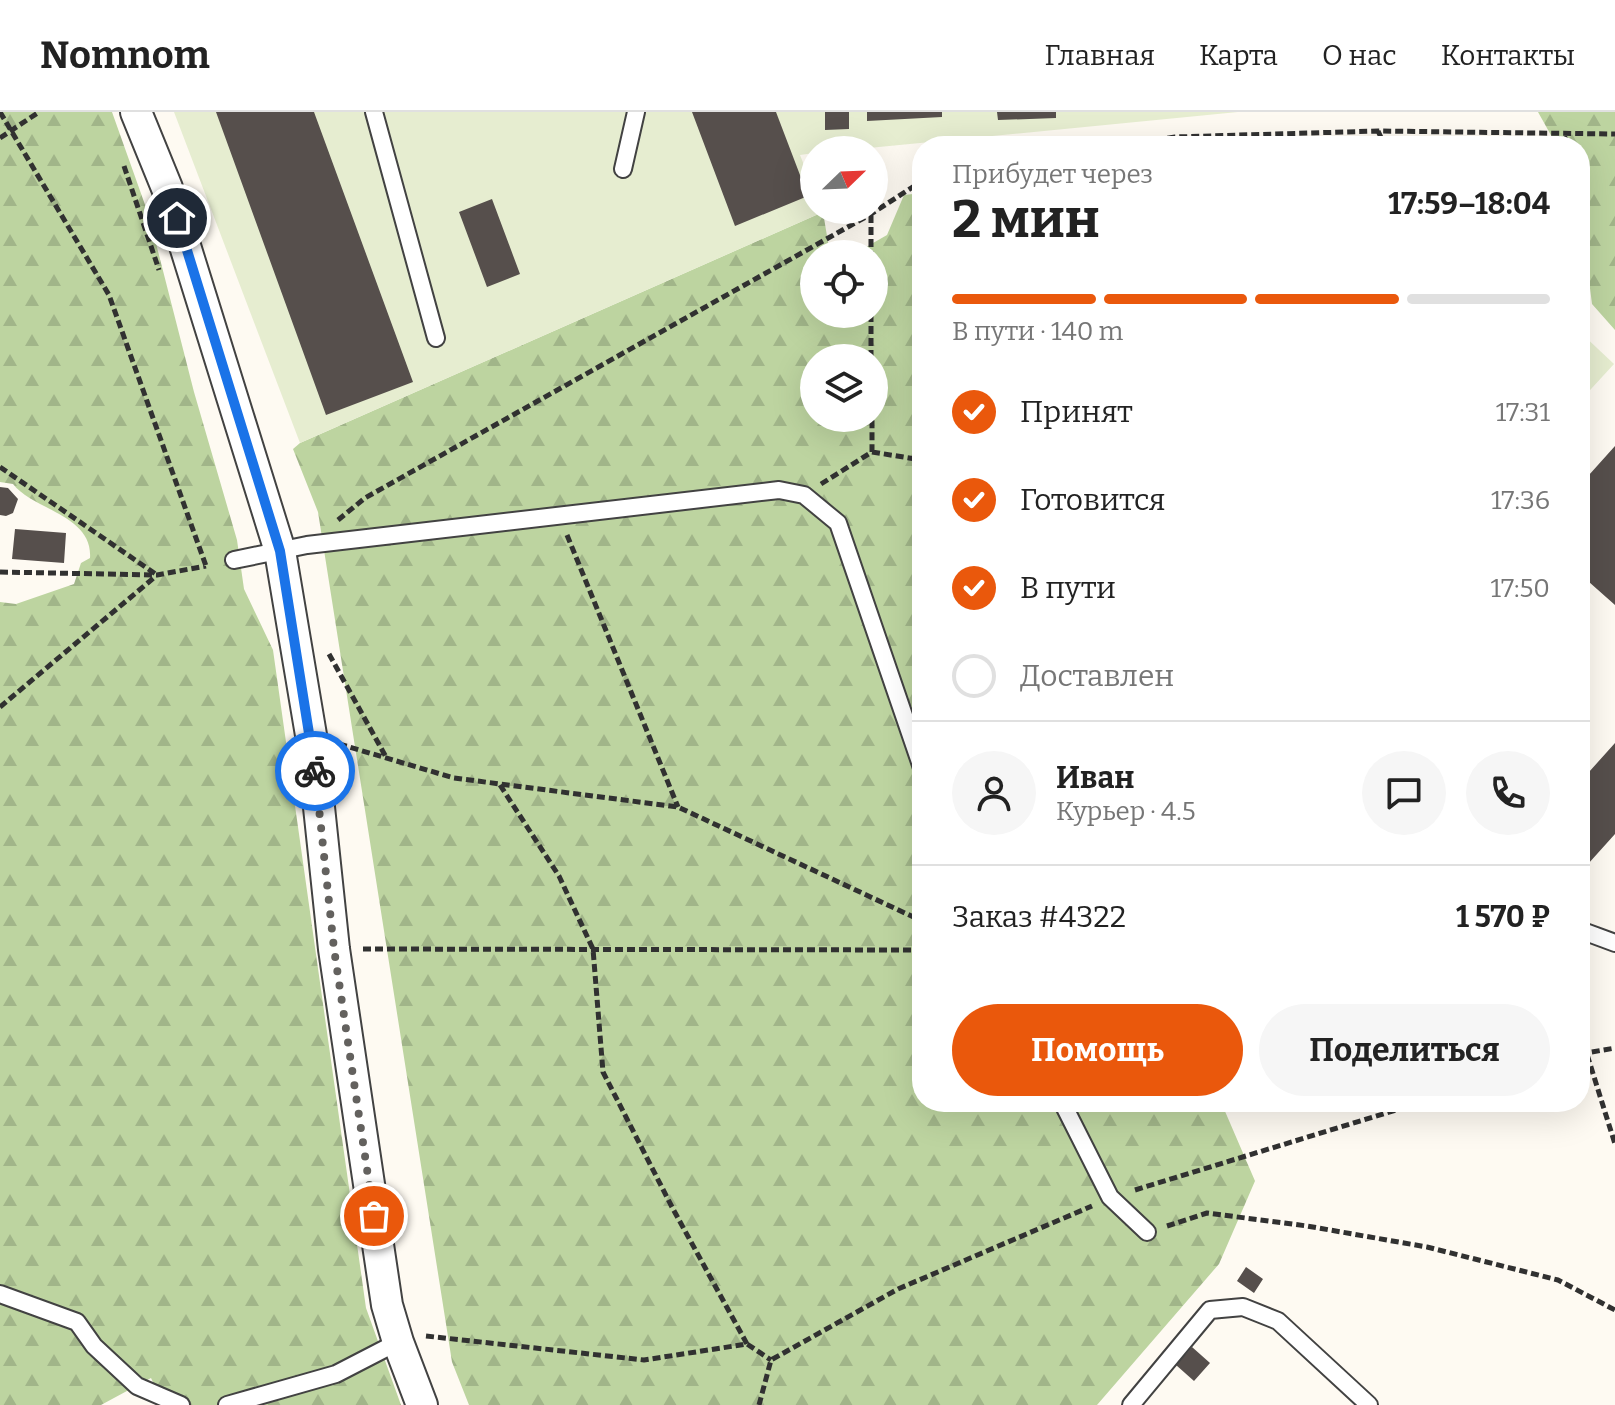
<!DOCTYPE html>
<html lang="ru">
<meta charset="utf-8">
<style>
:root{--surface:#fff;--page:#f6f6f6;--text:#222;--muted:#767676;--line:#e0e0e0;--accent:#ea580c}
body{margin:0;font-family:Bitter,serif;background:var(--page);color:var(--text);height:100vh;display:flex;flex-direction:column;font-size:30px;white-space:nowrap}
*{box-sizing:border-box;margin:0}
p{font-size:26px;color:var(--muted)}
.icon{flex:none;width:44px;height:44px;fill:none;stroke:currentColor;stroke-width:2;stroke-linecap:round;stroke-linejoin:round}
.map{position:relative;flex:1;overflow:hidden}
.details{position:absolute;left:912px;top:24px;width:678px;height:976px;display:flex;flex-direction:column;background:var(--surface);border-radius:32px;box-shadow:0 8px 32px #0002}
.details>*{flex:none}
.needle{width:52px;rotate:67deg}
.tools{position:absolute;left:800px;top:24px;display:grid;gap:16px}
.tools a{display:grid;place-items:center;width:88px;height:88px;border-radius:50%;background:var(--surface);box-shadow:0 8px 32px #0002;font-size:40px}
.pin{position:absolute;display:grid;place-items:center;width:68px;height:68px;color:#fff;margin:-34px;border:4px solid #fff;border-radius:50%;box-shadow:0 2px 8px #0007}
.courier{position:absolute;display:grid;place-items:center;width:80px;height:80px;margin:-40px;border:6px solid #1a73e8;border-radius:50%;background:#fff;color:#222;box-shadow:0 2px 10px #0007}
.headline em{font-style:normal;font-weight:700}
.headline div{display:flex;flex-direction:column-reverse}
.headline{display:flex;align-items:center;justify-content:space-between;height:136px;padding:0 40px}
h1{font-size:52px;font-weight:700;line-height:60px}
.bar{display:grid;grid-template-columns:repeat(4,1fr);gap:12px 8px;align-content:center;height:96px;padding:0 40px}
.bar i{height:10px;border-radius:6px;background:var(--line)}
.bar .selected{background:var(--accent)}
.bar p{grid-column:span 4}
.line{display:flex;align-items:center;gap:20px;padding:0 40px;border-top:2px solid var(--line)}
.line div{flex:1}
.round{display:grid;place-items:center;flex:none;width:84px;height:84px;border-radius:42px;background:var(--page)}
ol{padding:0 40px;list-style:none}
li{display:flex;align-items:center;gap:24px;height:88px}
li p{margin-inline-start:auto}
li .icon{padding:8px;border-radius:50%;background:var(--accent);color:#fff;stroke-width:4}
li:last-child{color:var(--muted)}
li i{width:44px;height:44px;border:4px solid var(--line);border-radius:50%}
.cta{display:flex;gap:16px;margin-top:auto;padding:16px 40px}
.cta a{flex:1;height:92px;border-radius:48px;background:var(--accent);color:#fff;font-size:32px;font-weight:700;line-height:92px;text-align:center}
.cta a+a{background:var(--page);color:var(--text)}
header{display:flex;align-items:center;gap:48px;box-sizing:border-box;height:112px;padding:0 40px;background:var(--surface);border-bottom:2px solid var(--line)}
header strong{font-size:38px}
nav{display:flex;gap:44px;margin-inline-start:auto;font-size:28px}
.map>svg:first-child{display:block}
.forest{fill:url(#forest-firs);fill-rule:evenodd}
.pitch{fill:#e6edd0}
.building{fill:#564f4c}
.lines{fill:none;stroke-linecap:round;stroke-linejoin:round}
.service-casing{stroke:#424242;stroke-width:20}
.minor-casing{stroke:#424242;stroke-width:34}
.path{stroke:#313131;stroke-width:5;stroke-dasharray:8 4;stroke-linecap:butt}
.service{stroke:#fff;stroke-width:16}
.minor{stroke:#fff;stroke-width:30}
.done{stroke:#63615e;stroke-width:8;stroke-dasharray:0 14.4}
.route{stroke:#1a73e8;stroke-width:10}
</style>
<header>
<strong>Nomnom</strong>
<nav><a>Главная</a><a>Карта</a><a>О нас</a><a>Контакты</a></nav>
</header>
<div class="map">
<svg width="1615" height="1293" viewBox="0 0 1615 1293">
<defs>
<pattern id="forest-firs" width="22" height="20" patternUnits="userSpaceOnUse" patternTransform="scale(2)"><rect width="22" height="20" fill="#bdd4a0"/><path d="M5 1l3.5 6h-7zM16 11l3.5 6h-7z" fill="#a1b589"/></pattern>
</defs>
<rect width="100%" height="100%" fill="#fefaf2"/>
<!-- forest -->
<path class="forest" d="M0,0H112L149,104L194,280L237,428L244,477L273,538L366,1196L401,1293H164L151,1266L101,1293H0V490L16,492L74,472L81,451L90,446C93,403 33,398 13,372L0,370Z
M1538,0H1615V218L1592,192L1586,145L1580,141V34H1557Z
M922,81V990H1221L1255,1069L1219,1152L1097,1293H469L452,1250L318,400L293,337L300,331L823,100L830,142H814V202H874V142H854L887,123L904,83ZM814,246H874V306H814Z"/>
<!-- pitch -->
<path class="pitch" d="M174,0H1238L848,38H814V41L800,43L814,78V98L823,100L300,331Z
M1580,220L1614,252L1580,289Z"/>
<!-- building -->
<path class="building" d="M216,0H314L413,270L326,303Z
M692,0H776L808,84L735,114Z
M825,0H849V17L825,18Z
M867,0H942V5L867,9Z
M997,0H1056V6L998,8Z
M492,87L520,162L487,175L459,100Z
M1615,334V493L1580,462V373Z
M0,375L8,376L18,387L13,401L6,404L0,403Z
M15,417L66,421L64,451L12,447Z
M1615,631V722L1588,752L1580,745V670Z
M1246,1155L1263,1167L1254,1181L1237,1169Z
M1192,1235L1210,1251L1194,1269L1176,1253Z"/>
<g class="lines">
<defs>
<path id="service" d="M374,0L436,226
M623,57L636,0
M234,448L307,433L779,378L804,383L838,411L922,656
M1580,818L1615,831
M1062,990L1110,1085L1147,1120
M0,1182L77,1210L94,1234L137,1274L181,1293
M227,1293L336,1262L398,1230
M1131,1293L1210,1198L1243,1195L1278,1209L1369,1293"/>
<path id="minor" d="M136,0L167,76L280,439L312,629L334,837L387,1193L398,1230L422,1293"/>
</defs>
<!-- service casing -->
<use href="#service" class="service-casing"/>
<!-- minor casing -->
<use href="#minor" class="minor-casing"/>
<!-- path -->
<path class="path" d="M0,0L109,183L206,454
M1378,19L1385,34
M0,26L39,0
M1120,34L1175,25L1378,19L1615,22
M1542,34L1567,24
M124,54L159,158
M871,103V142
M871,202V246
M872,340L922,348
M0,355L157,463
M821,372L872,340V306
M338,408L365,386L871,102L922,69
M567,423L678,695
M0,460L157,463L206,454
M329,542L386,645
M0,595L156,464
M339,632L454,666L678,695L922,809
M500,673L559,764L593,837L603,960L673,1097L747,1232
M363,837L922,838
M1580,920L1615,1032
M1580,942L1615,936
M1135,1078L1422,990
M1167,1114L1207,1101L1307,1114L1427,1135L1558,1168L1615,1198
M426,1224L644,1248L747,1232L771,1248
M759,1293L771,1248L898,1177L1092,1094"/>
<!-- service -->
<use href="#service" class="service"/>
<!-- minor -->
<use href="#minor" class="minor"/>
</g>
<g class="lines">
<!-- done -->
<path class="done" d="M315,659L334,837L374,1104"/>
<!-- route -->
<path class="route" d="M177,106L280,439L315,659"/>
</g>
</svg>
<div class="tools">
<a><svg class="needle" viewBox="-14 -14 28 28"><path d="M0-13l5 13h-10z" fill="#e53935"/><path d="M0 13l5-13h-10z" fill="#767676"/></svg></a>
<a><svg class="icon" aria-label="locate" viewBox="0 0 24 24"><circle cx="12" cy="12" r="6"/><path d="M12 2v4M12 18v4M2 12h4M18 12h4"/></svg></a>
<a><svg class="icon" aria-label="layers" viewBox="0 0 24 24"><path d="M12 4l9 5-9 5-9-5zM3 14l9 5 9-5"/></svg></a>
</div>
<div class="pin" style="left:374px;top:1104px;background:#ea580c"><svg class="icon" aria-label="bag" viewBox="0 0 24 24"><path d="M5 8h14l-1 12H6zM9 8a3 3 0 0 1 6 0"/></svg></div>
<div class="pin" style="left:177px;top:106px;background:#1f2937"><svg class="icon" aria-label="home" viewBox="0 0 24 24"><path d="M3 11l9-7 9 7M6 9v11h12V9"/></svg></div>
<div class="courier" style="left:315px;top:659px"><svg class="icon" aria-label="bike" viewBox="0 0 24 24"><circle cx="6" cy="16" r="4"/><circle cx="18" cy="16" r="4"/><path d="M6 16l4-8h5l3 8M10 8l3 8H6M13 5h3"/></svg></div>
<section class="details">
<div class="headline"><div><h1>2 мин</h1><p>Прибудет через</p></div><em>17:59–18:04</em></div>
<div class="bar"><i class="selected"></i><i class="selected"></i><i class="selected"></i><i></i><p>В пути · 140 m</p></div>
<ol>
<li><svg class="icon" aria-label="check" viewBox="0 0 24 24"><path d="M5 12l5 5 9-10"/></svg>Принят<p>17:31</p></li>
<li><svg class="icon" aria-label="check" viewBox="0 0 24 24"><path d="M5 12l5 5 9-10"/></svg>Готовится<p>17:36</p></li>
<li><svg class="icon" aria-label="check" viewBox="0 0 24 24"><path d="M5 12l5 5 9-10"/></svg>В пути<p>17:50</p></li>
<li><i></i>Доставлен</li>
</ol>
<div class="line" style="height:144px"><a class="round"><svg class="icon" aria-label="person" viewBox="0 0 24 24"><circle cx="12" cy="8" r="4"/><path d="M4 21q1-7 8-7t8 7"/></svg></a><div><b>Иван</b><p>Курьер · 4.5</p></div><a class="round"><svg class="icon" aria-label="chat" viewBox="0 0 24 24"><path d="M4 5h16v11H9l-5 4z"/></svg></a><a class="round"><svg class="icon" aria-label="phone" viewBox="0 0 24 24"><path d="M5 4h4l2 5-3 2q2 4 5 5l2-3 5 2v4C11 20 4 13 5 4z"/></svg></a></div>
<div class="line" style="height:104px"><div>Заказ #4322</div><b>1 570 ₽</b></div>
<div class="cta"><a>Помощь</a><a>Поделиться</a></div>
</section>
</div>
